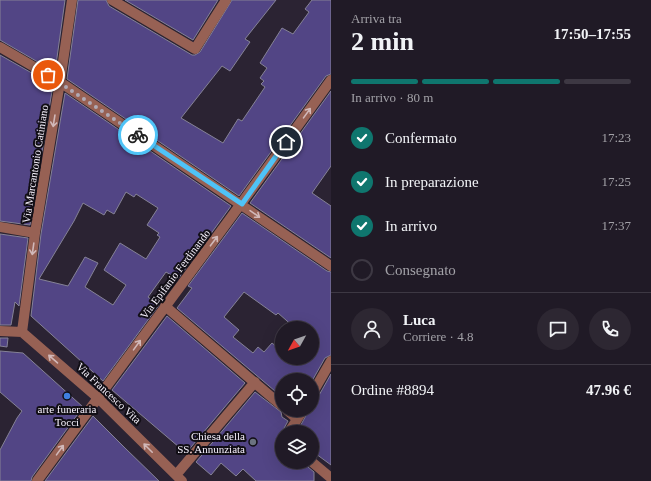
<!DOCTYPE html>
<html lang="it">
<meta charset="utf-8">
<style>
:root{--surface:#201a26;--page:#2d2732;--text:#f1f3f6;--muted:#a2a1a7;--line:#3d3843;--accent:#0f766e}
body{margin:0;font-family:Georgia,serif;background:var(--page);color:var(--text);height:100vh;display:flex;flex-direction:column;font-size:15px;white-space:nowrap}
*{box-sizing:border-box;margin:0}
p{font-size:13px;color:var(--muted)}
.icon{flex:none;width:22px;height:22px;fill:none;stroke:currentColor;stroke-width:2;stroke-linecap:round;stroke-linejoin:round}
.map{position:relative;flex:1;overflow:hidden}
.sheet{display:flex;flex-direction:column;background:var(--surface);width:320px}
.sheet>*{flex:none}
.needle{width:26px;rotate:230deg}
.tools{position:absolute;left:275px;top:321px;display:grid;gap:8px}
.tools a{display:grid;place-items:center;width:44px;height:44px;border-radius:50%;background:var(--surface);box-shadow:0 4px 16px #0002,0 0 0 1px var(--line);font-size:20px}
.pin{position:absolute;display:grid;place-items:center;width:34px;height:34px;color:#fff;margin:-17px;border:2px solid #fff;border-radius:50%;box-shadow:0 1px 4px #0007}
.courier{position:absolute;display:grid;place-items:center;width:40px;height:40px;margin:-20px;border:3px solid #4fc3f7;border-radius:50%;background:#fff;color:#222;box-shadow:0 1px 5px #0007}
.summary em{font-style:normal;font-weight:700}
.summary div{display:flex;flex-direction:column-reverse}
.summary{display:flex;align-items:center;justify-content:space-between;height:68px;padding:0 20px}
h1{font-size:26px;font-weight:700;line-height:30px}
.bar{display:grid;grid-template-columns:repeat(4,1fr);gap:6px 4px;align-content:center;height:48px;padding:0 20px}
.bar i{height:5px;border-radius:3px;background:var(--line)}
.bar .selected{background:var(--accent)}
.bar p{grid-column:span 4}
.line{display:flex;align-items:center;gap:10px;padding:0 20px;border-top:1px solid var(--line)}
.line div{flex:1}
.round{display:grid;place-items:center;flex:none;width:42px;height:42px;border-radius:21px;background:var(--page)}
ol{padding:0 20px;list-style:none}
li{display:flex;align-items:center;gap:12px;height:44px}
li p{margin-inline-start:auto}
li .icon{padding:4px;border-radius:50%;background:var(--accent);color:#fff;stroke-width:4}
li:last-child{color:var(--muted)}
li i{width:22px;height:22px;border:2px solid var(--line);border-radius:50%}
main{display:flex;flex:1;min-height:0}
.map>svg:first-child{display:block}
.building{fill:#524585;stroke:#858296;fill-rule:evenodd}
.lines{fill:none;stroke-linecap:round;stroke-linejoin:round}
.street{stroke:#976154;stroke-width:10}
.oneway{stroke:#d1b8b9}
.done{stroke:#b0aab6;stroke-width:4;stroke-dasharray:0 7.2}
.route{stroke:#4fc3f7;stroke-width:5}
.shop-dot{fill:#3f7fe0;stroke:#110e15;stroke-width:1.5}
.worship-dot{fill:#6b7280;stroke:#110e15;stroke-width:1.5}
.labels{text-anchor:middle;stroke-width:4;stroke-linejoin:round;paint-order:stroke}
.street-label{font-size:11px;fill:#f7f2fd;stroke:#110e15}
.poi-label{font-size:11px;fill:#f7f2fd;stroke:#110e15}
</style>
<main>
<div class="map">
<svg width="331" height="481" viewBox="0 0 331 481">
<rect width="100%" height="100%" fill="#2b2333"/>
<!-- building -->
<path class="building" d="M0,0H65L55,72L0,40Z
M78,0H106L109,6L192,55H195L200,52L232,0H276L245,39L250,42L230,71L222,66L181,118L223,143L238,119L242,121L265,87L261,84L264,81L260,78L267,68L260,63L282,28L293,34L309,12L305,9L312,0H331V74L326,76L239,196L67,79Z
M125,0H218L193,40Z
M0,55L53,85L30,225L0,221Z
M331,91V166L312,193L331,206V258L250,203Z
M65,93L231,206L178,279L166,272L148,297L159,305L103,381L31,316L41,234ZM126,192L134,197L136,194L158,208L147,225L159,233L157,235L160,237L146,259L120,243L104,270L126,285L113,305L85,287L98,263L85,257L68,286L39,279L74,221L83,203L104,215L107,210L114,214Z
M242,213L327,271L331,272V355L325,358L312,381L282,380V397L177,308L192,288L188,286ZM244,292L276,315L278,313L295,328H312V358H282V351L272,343L264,352L258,347L253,353L233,337L239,330L224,317Z
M0,234L28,238L19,306L15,302L11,325H0Z
M167,316L245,383L186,453L112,390Z
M0,338H8L7,347L0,346Z
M0,351L23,353L83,407L32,477L31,481H0V450L17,418L22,411L0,392Z
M331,374V465L312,451V432H297L309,410H312V400L318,397Z
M255,392L281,412L282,417L288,421L282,432V462H306L308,467L314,472V481H256L243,469L236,476L221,463L211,475L196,462Z
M93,416L125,448L159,481H45Z"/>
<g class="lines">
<!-- street -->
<path class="street" d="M112,0L195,49L226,0
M0,47L60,82L331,266
M0,227L35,233
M165,306L282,406
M0,331L22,332
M22,332L35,233L60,82L72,0
M22,332L98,398L182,481
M312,394L331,361
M287,410L297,419
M289,432L303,410
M312,462L331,478
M176,475L255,382
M37,481C135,347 234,215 331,80"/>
</g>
<!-- one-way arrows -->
<defs><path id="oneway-shaft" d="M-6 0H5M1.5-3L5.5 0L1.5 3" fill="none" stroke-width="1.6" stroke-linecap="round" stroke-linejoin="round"/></defs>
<g class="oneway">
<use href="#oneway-shaft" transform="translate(307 113) rotate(-54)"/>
<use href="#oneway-shaft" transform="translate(54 121) rotate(99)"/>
<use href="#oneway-shaft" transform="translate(255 214) rotate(35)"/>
<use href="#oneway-shaft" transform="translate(214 241) rotate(-53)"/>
<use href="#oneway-shaft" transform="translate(33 249) rotate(98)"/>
<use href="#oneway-shaft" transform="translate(137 345) rotate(-54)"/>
<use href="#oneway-shaft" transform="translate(53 359) rotate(-139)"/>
<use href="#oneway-shaft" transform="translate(148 448) rotate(-135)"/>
<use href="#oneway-shaft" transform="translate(60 450) rotate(-54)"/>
</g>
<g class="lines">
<!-- done -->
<path class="done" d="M48,75L138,135"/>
<!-- route -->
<path class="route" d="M138,135L242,204L286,142"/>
</g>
<!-- markers -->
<circle class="shop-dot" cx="67" cy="396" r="4"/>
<circle class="worship-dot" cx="253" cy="442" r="4"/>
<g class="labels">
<!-- street labels -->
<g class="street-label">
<text transform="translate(35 164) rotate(-81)" y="4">Via Marcantonio Catiniano</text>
<text transform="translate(175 274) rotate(-53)" y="4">Via Epifanio Ferdinando</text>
<text transform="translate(109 393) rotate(43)" y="4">Via Francesco Vita</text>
</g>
<!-- poi labels -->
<g class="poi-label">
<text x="67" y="413">arte funeraria<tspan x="67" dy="13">Tocci</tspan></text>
<text x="245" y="440" text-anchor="end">Chiesa della<tspan x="245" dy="13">SS. Annunziata</tspan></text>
</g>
</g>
</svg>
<div class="tools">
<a><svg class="needle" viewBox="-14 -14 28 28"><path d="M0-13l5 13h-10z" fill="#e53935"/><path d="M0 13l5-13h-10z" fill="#a2a1a7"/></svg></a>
<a><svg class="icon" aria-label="locate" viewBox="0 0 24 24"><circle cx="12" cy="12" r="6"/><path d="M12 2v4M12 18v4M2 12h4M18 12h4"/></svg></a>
<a><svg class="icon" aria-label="layers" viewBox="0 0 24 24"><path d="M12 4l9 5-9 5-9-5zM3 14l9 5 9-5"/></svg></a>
</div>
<div class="pin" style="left:48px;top:75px;background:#ea580c"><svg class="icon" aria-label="bag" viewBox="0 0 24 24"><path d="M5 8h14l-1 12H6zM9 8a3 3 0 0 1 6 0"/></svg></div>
<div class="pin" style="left:286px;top:142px;background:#1f2937"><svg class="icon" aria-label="home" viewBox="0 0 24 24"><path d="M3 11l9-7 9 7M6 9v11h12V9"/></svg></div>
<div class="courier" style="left:138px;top:135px"><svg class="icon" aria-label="bike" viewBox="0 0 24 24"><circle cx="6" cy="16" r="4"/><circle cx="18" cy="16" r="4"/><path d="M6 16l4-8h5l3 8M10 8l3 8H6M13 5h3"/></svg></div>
</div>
<section class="sheet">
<div class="summary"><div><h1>2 min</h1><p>Arriva tra</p></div><em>17:50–17:55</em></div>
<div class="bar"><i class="selected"></i><i class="selected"></i><i class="selected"></i><i></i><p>In arrivo · 80 m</p></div>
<ol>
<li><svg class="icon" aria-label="check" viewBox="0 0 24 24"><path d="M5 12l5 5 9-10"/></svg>Confermato<p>17:23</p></li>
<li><svg class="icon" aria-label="check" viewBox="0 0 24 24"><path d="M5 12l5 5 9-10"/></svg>In preparazione<p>17:25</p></li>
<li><svg class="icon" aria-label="check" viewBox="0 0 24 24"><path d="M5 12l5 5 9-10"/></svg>In arrivo<p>17:37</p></li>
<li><i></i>Consegnato</li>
</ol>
<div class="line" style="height:72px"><a class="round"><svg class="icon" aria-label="person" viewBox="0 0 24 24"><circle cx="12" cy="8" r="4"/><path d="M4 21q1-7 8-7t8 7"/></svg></a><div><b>Luca</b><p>Corriere · 4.8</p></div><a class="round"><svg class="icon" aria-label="chat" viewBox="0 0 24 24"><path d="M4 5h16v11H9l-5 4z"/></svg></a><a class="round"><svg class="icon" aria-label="phone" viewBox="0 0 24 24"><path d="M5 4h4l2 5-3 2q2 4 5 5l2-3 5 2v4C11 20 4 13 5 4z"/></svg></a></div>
<div class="line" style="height:52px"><div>Ordine #8894</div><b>47.96 €</b></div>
</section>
</main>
